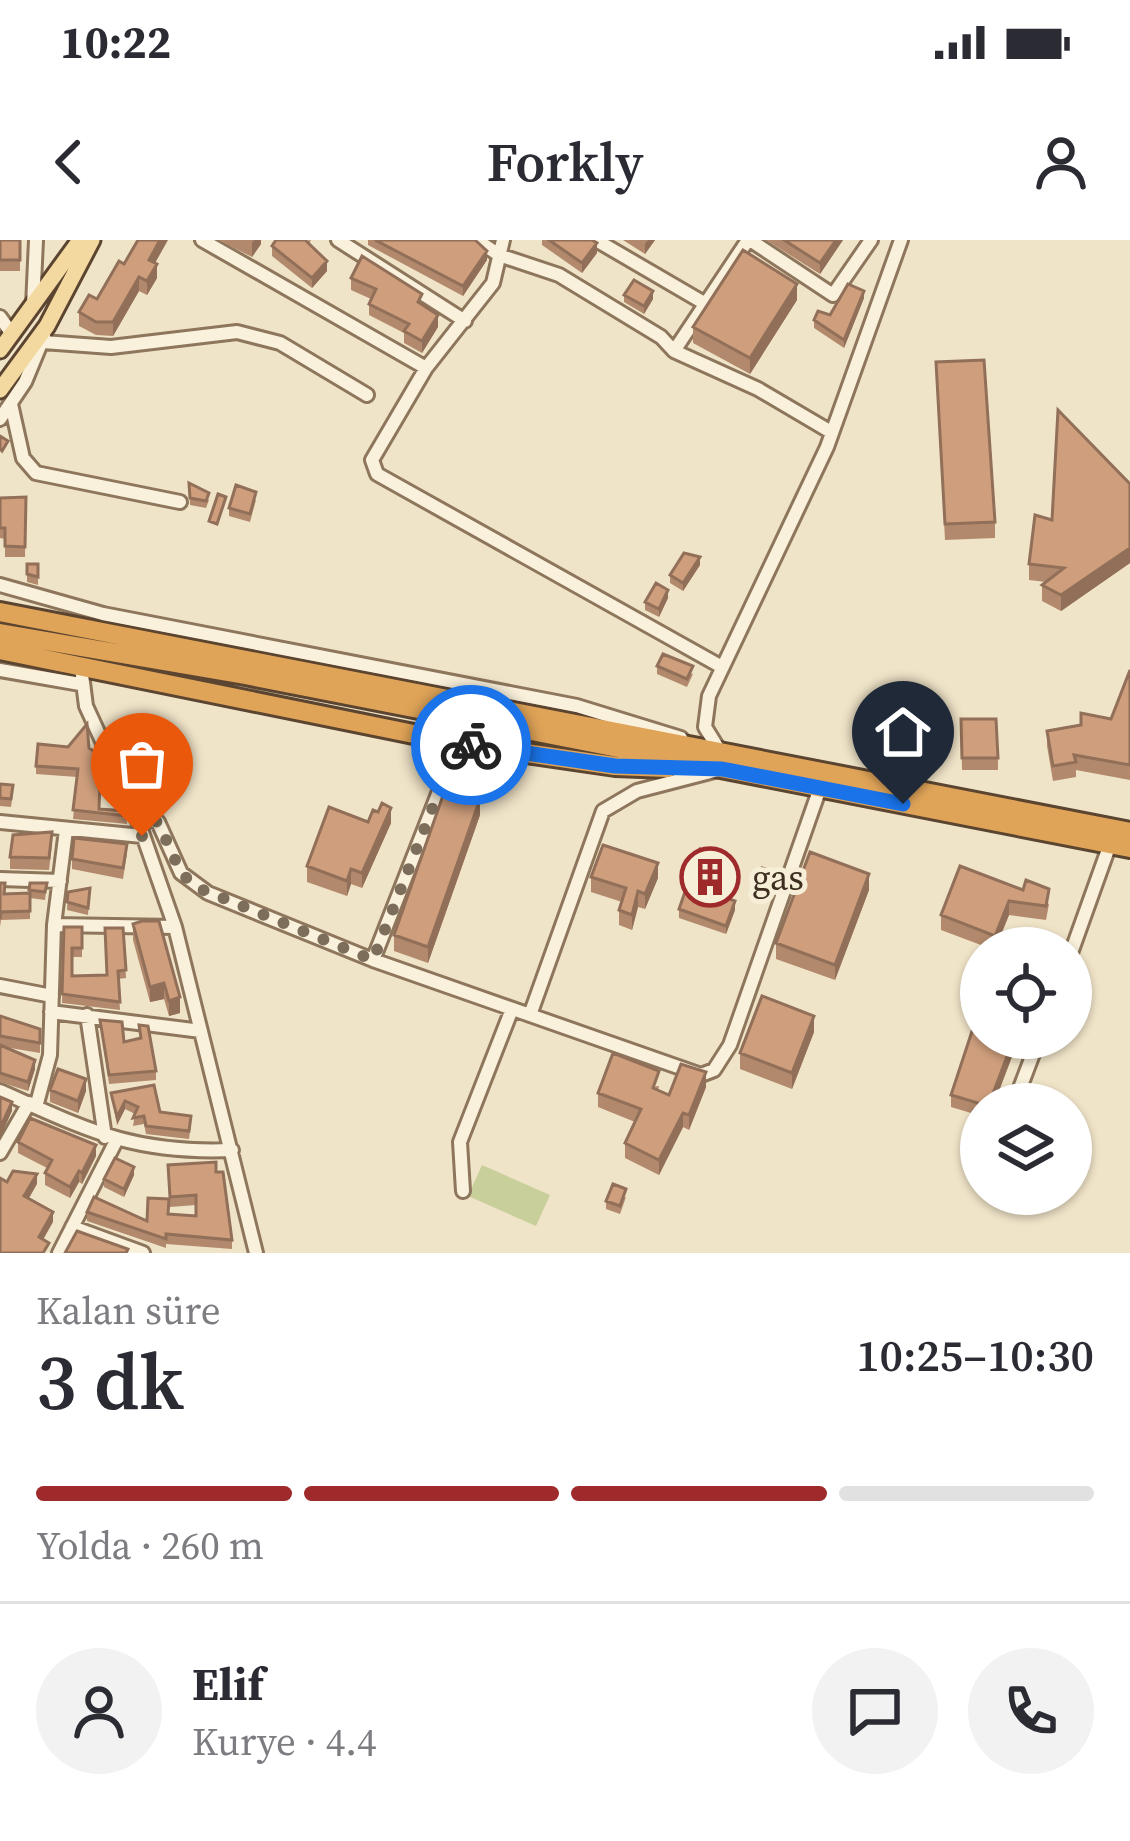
<!DOCTYPE html>
<html lang="tr">
<meta charset="utf-8">
<style>
:root{--surface:#fff;--page:#f2f2f3;--text:#2b2b33;--muted:#7c7c81;--line:#e1e1e2;--accent:#9e2a2b}
body{margin:0;font-family:"Source Serif 4",serif;background:var(--page);color:var(--text);height:100vh;display:flex;flex-direction:column;font-size:45px;white-space:nowrap}
*{box-sizing:border-box;margin:0}
p{font-size:39px;color:var(--muted)}
.icon{flex:none;width:66px;height:66px;fill:none;stroke:currentColor;stroke-width:2;stroke-linecap:round;stroke-linejoin:round}
.map{position:relative;height:1013px;overflow:hidden}
.sheet{display:flex;flex-direction:column;background:var(--surface);flex:1}
.sheet>*{flex:none}
.tools{position:absolute;left:960px;top:687px;display:grid;gap:24px}
.tools a{display:grid;place-items:center;width:132px;height:132px;border-radius:50%;background:var(--surface);box-shadow:0 3px 9px #0004;font-size:60px}
.pin{position:absolute;display:grid;place-items:center;width:102px;height:102px;color:#fff;margin:-123px -51px;border-radius:50% 50% 50% 0;rotate:-45deg;box-shadow:0 0 12px #0007}
.pin .icon{rotate:45deg}
.courier{position:absolute;display:grid;place-items:center;width:120px;height:120px;margin:-60px;border:9px solid #1a73e8;border-radius:50%;background:#fff;color:#222;box-shadow:0 3px 15px #0007}
.headline em{font-style:normal;font-weight:600}
.headline div{display:flex;flex-direction:column-reverse}
.headline{display:flex;align-items:center;justify-content:space-between;height:204px;padding:0 36px}
h1{font-size:78px;font-weight:600;line-height:90px}
.bar{display:grid;grid-template-columns:repeat(4,1fr);gap:18px 12px;align-content:center;height:144px;padding:0 36px}
.bar i{height:15px;border-radius:9px;background:var(--line)}
.bar .active{background:var(--accent)}
.bar p{grid-column:span 4}
.line{display:flex;align-items:center;gap:30px;padding:0 36px;border-top:3px solid var(--line)}
.line div{flex:1}
.round{display:grid;place-items:center;flex:none;width:126px;height:126px;border-radius:63px;background:var(--page)}
.status{display:flex;justify-content:space-between;align-items:center;height:84px;padding:0 60px;background:var(--surface);direction:ltr}
.status svg{height:33px;fill:currentColor}
header{display:flex;justify-content:space-between;align-items:center;height:156px;padding:0 36px;background:var(--surface);font-size:54px;font-weight:600}
.map>svg:first-child{display:block}
.green{fill:#c9cf9b}
.lines{fill:none;stroke-linecap:round;stroke-linejoin:round}
.minor-casing{stroke:#8d765c;stroke-width:18}
.major-casing{stroke:#5b4430;stroke-width:21}
.highway-casing{stroke:#5b4430;stroke-width:24}
.minor{stroke:#faf1dc;stroke-width:12}
.major{stroke:#f3d9a0;stroke-width:15}
.highway{stroke:#e0a458;stroke-width:18}
.wall{fill:#b2896c}
.shaded-wall{fill:#916f58}
.building{fill:#cf9f7d;stroke:#916f58;stroke-width:3}
.done{stroke:#7c6e5b;stroke-width:12;stroke-dasharray:0 21.6}
.route{stroke:#1a73e8;stroke-width:15}
.labels{text-anchor:middle;stroke-width:10;stroke-linejoin:round;paint-order:stroke}
.poi-label{font-size:36px;fill:#3d2e20;stroke:#f7eed8;text-anchor:start}
</style>
<div class="status"><b>10:22</b><svg viewBox="0 0 49 12"><path d="M0 12V9h3v3zM5 12V6h3v6zM10 12V3h3v9zM15 12V0h3v12zM26 1h20v11H26zM47 4h2v5h-2z"/></svg></div>
<header><svg class="icon" aria-label="back" viewBox="0 0 24 24"><path d="M15 5l-7 7 7 7"/></svg>Forkly<svg class="icon" aria-label="person" viewBox="0 0 24 24"><circle cx="12" cy="8" r="4"/><path d="M4 21q1-7 8-7t8 7"/></svg></header>
<div class="map">
<svg width="1130" height="1013" viewBox="0 0 1130 1013">
<rect width="100%" height="100%" fill="#f0e4c8"/>
<!-- green -->
<path class="green" d="M482,925L550,955L536,986L468,956Z"/>
<g class="lines">
<defs>
<path id="minor" d="M202,0L426,128L493,43L503,0
M338,0L465,81
M477,0L499,15L559,35L661,97L674,111L748,0
M596,0L704,63
M750,0L833,55L871,0
M33,66L36,0
M0,77L12,94
M43,102L111,107L237,92L280,103L367,155
M674,111L758,149L831,192
M426,128L372,220L377,234L722,427
M11,164L23,218L36,233L180,262
M0,179L25,142L44,96
M0,345L103,374L577,466L681,498
M81,427L86,466L136,575L175,687L256,1013
M0,430L80,444
M721,513L705,487L709,456L827,207L901,0
M136,575L158,582L181,633L208,653L373,720L701,835L714,830L730,805L820,548
M0,582L142,596
M0,639L60,641
M54,685L175,687
M1071,713L1110,604
M373,720L458,503
M0,746L52,756
M51,772L201,791
M87,775L105,897
M530,775L603,571L637,551L718,530
M0,851C88,890 132,914 232,910
M1014,864L1039,798
M36,867L50,815L54,685L66,590
M0,913L29,863
M463,951L460,902L512,769
M72,987L143,1013
M59,1013L116,901"/>
<path id="major" d="M0,110L80,0
M0,150L47,86L92,0"/>
<path id="highway" d="M0,372L1130,592
M0,393L245,435L1130,608
M0,410L458,503L615,526L668,528"/>
</defs>
<!-- minor casing -->
<use href="#minor" class="minor-casing"/>
<!-- major casing -->
<use href="#major" class="major-casing"/>
<!-- highway casing -->
<use href="#highway" class="highway-casing"/>
<!-- minor -->
<use href="#minor" class="minor"/>
<!-- major -->
<use href="#major" class="major"/>
<!-- highway -->
<use href="#highway" class="highway"/>
</g>
<!-- wall -->
<path class="wall" d="M0,0H20V31H0Z
M218,0H261V4L252,17Z
M311,0L309,4L327,31L312,48L272,16V6Z
M368,0H475L487,20L463,56L368,5Z
M542,0H592L597,13L582,33L542,5Z
M623,0H655L645,14Z
M766,0H843L820,34Z
M155,23L157,38L147,55L139,51L113,96L96,95L79,86V72L97,59L124,24Z
M351,38L422,65L438,87L422,113L404,103V93L369,75V64L371,59L351,50Z
M624,55L653,59L644,74L624,62Z
M864,58L844,108L814,88V80L830,75Z
M797,60L750,134L693,103V87Z
M936,138L995,282V298L945,300Z
M189,243L209,260L206,268L190,265Z
M1130,244V323L1061,371L1042,361V345L1046,342L1029,340V324L1052,280Z
M26,257L25,317H5V299L0,298V258Z
M256,260L250,282L229,276V268Z
M27,324H38V345L27,342Z
M700,325L683,351L670,343V335Z
M668,358L659,377L645,370V362Z
M657,426L693,434L687,447L657,434Z
M1130,430V540L1076,530V537L1053,541L1047,506V491L1111,479Z
M961,479L998,518V530H962Z
M68,507L100,569L126,571L127,584L73,579L77,537L36,534V526Z
M0,544L13,553L11,567L0,566Z
M480,575L428,723L394,711V695Z
M368,582L391,583L362,648L351,644L347,656L307,642V626Z
M52,604L49,630L10,629V617Z
M127,614L123,639L72,629V619Z
M729,627L719,656L735,670L726,694L679,678V669Z
M591,637L658,638L645,669L638,667L632,690L619,685V670L622,662L591,652Z
M773,640L765,663L753,656V648Z
M0,643L5,654L29,653L30,643H47L45,660L30,658V679L1,680L0,687Z
M90,648L88,675L67,670L68,652Z
M869,650L835,740L776,719V703Z
M1023,650L1049,664L1046,680L1009,675L996,708H989L941,690V675Z
M133,684L180,773L169,776L164,759L150,762L133,700Z
M64,687H82V717H72V736L106,735L123,688L126,738L118,739L120,770L62,763Z
M0,776L40,789V813L4,807L35,829L28,851L0,842Z
M100,780L124,802L140,798L139,785L156,831V840L109,844Z
M814,792L792,849L740,829V813Z
M981,798H1019L994,864H981V876L951,867V855Z
M659,846L658,850L669,855L706,847L689,890L683,887L659,935L625,918V903L635,882L598,867V853Z
M50,850L86,851L78,873L50,862Z
M111,853L191,884L189,899L146,894L144,884L133,886L135,874L125,869L117,885Z
M18,902L96,916L82,944L79,942L70,958L45,945V933L47,928L18,913Z
M168,925L216,932L232,1000V1009L166,1004V1008L87,981V972L147,981L168,975L196,976V965L170,967Z
M134,935L124,957L104,947V939Z
M626,957L620,974L606,969V961Z"/>
<!-- shaded-wall -->
<path class="shaded-wall" d="M160,0H168L149,34V20Z
M254,0H261V4L252,17V3Z
M648,0H655L645,14V4Z
M836,0H843L820,34V23Z
M597,3V13L582,33V23Z
M487,11V20L463,56V46Z
M327,21V31L312,48V38Z
M157,24V38L147,55V41Z
M139,37V51L113,96V82Z
M797,44V60L750,134V118Z
M653,51V59L644,74V66Z
M864,51V58L844,108V100Z
M438,75V87L422,113V101Z
M1130,308V323L1061,371V355Z
M700,317V325L683,351V343Z
M668,350V358L659,377V369Z
M480,559V575L428,723V707Z
M391,568V583L362,648V633Z
M729,619V627L717,663V655Z
M658,623V638L645,669V654Z
M351,629V644L347,656V641Z
M869,634V650L835,740V725Z
M638,651V667L632,690V675Z
M735,661V670L726,694V686Z
M1009,661V675L995,708V696Z
M164,743V759L150,762V747Z
M180,757V773L169,776V761Z
M814,776V792L792,849V833Z
M1014,798H1019L994,864H989Z
M35,820V829L28,851V842Z
M706,832V847L689,890V875Z
M86,839V851L78,873V861Z
M125,861V869L117,885V877Z
M12,862V871L0,898V888Z
M683,873V887L659,935V920Z
M96,905V916L82,944V933Z
M134,927V935L124,957V949Z
M79,931V942L70,958V947Z
M37,934V944L24,967V956Z
M53,972V982L39,1007V997Z"/>
<!-- building -->
<path class="building" d="M0,0H20V20H0Z
M138,0H160L149,20L157,24L147,41L139,37L113,82H96L79,72L89,55L97,59L119,21L124,24Z
M276,0H305L327,21L312,38L272,6Z
M375,0H475L487,11L463,46Z
M549,0H592L597,3L582,23Z
M784,0H836L820,23Z
M743,10L797,44L750,118L693,87Z
M362,16L422,54L418,62L438,75L422,101L404,91L409,84L369,64L376,49L351,38Z
M634,40L653,51L644,66L624,55Z
M848,44L864,51L844,100L814,80L818,71L830,75Z
M984,120L995,282L945,284L936,122Z
M1058,170L1130,244V308L1061,355L1042,345L1064,328L1029,324L1035,275L1052,280Z
M0,196L8,201L2,211L0,209Z
M189,243L209,253L206,261L190,258Z
M236,245L256,252L250,274L229,268Z
M218,254L226,257L217,284L209,281Z
M26,257L25,307L5,306V288H0V258Z
M684,313L700,317L683,343L670,335Z
M27,324H38V337L27,334Z
M656,343L668,350L659,369L645,362Z
M663,414L693,426L687,439L657,426Z
M1130,430V525L1074,515L1076,522L1053,526L1047,491L1081,485V473L1111,479Z
M961,479H996L998,518H962Z
M87,484L89,508L101,516L99,569L126,571L127,576L73,570L78,529L36,526L38,504L68,507Z
M0,544L13,545L11,559L0,558Z
M446,547L480,559L428,707L394,695Z
M382,563L391,568L362,633L351,629L347,641L307,626L329,567L368,582L373,570L378,572Z
M52,592L49,618L10,617L13,595Z
M74,598L127,604L123,628L72,619Z
M603,605L658,623L645,654L638,651L632,675L619,670L626,648L591,637Z
M700,609L729,619L717,655L735,661L726,686L679,669Z
M810,612L869,634L835,725L776,703Z
M960,626L1023,650L1026,640L1049,649L1046,666L1009,661L995,696L941,675Z
M762,628L773,632L765,655L753,648Z
M0,643H5L4,654L30,653V671L1,672L0,679Z
M30,643H47L45,652L29,650Z
M90,648L88,668L67,662L68,652Z
M142,681H159L180,757L169,761L164,743L150,747L133,684Z
M64,687H82V708H72V736L107,735L105,688H123L126,730L118,731L120,762L62,754Z
M762,756L814,776L792,833L740,813Z
M981,764V798H1014L989,864H981L951,855Z
M0,776L40,789V803L0,796Z
M100,780L122,782L124,802L141,798L139,785L148,786L156,831L109,835Z
M0,805L35,820L28,842L0,833Z
M613,813L659,831L653,848L669,855L681,824L706,832L689,875L683,873L659,920L625,903L641,869L598,853Z
M58,829L86,839L78,861L50,850Z
M154,845L160,872L191,876L189,891L146,886L144,876L133,878L138,867L125,861L117,877L111,853Z
M0,857L12,862L0,888Z
M30,878L96,905L82,933L79,931L70,947L45,933L52,920L18,902Z
M115,918L134,927L124,949L104,939Z
M216,922V932H223L232,1000L166,994V999L87,972L94,957L147,981L148,958L169,959L168,974L196,976V955L170,957L168,925Z
M13,931L37,934L24,956L53,972L39,997L49,1003L43,1013H0V938L7,942Z
M613,944L626,949L620,966L606,961Z
M77,991L128,1009L126,1013H65Z"/>
<g class="lines">
<!-- done -->
<path class="done" d="M142,596L136,575L158,582L181,633L196,647L373,720L458,503L471,505"/>
<!-- route -->
<path class="route" d="M471,505L615,526L722,529L903,564"/>
</g>
<!-- icons -->
<defs>
<symbol id="building-ring" viewBox="-11 -11 22 22"><circle r="9.5" fill="#f7eed8" stroke="#9e2a2b" stroke-width="1.5"/><path d="M-4-6H4V6H1V3H-1V6H-4ZM-2.5-4.3h1.7v1.8h-1.7ZM.8-4.3h1.7v1.8H.8ZM-2.5-1h1.7V.8h-1.7ZM.8-1h1.7V.8H.8Z" fill="#9e2a2b"/></symbol>
</defs>
<g fill-rule="evenodd">
<use href="#building-ring" x="677" y="604" width="66" height="66"/>
</g>
<g class="labels">
<!-- poi labels -->
<g class="poi-label">
<text x="752" y="650">gas</text>
</g>
</g>
</svg>
<div class="tools">
<a><svg class="icon" aria-label="locate" viewBox="0 0 24 24"><circle cx="12" cy="12" r="6"/><path d="M12 2v4M12 18v4M2 12h4M18 12h4"/></svg></a>
<a><svg class="icon" aria-label="layers" viewBox="0 0 24 24"><path d="M12 4l9 5-9 5-9-5zM3 14l9 5 9-5"/></svg></a>
</div>
<div class="pin" style="left:142px;top:596px;background:#ea580c"><svg class="icon" aria-label="bag" viewBox="0 0 24 24"><path d="M5 8h14l-1 12H6zM9 8a3 3 0 0 1 6 0"/></svg></div>
<div class="pin" style="left:903px;top:564px;background:#1f2937"><svg class="icon" aria-label="home" viewBox="0 0 24 24"><path d="M3 11l9-7 9 7M6 9v11h12V9"/></svg></div>
<div class="courier" style="left:471px;top:505px"><svg class="icon" aria-label="bike" viewBox="0 0 24 24"><circle cx="6" cy="16" r="4"/><circle cx="18" cy="16" r="4"/><path d="M6 16l4-8h5l3 8M10 8l3 8H6M13 5h3"/></svg></div>
</div>
<section class="sheet">
<div class="headline"><div><h1>3 dk</h1><p>Kalan süre</p></div><em>10:25–10:30</em></div>
<div class="bar"><i class="active"></i><i class="active"></i><i class="active"></i><i></i><p>Yolda · 260 m</p></div>
<div class="line" style="height:216px"><a class="round"><svg class="icon" aria-label="person" viewBox="0 0 24 24"><circle cx="12" cy="8" r="4"/><path d="M4 21q1-7 8-7t8 7"/></svg></a><div><b>Elif</b><p>Kurye · 4.4</p></div><a class="round"><svg class="icon" aria-label="chat" viewBox="0 0 24 24"><path d="M4 5h16v11H9l-5 4z"/></svg></a><a class="round"><svg class="icon" aria-label="phone" viewBox="0 0 24 24"><path d="M5 4h4l2 5-3 2q2 4 5 5l2-3 5 2v4C11 20 4 13 5 4z"/></svg></a></div>
</section>
